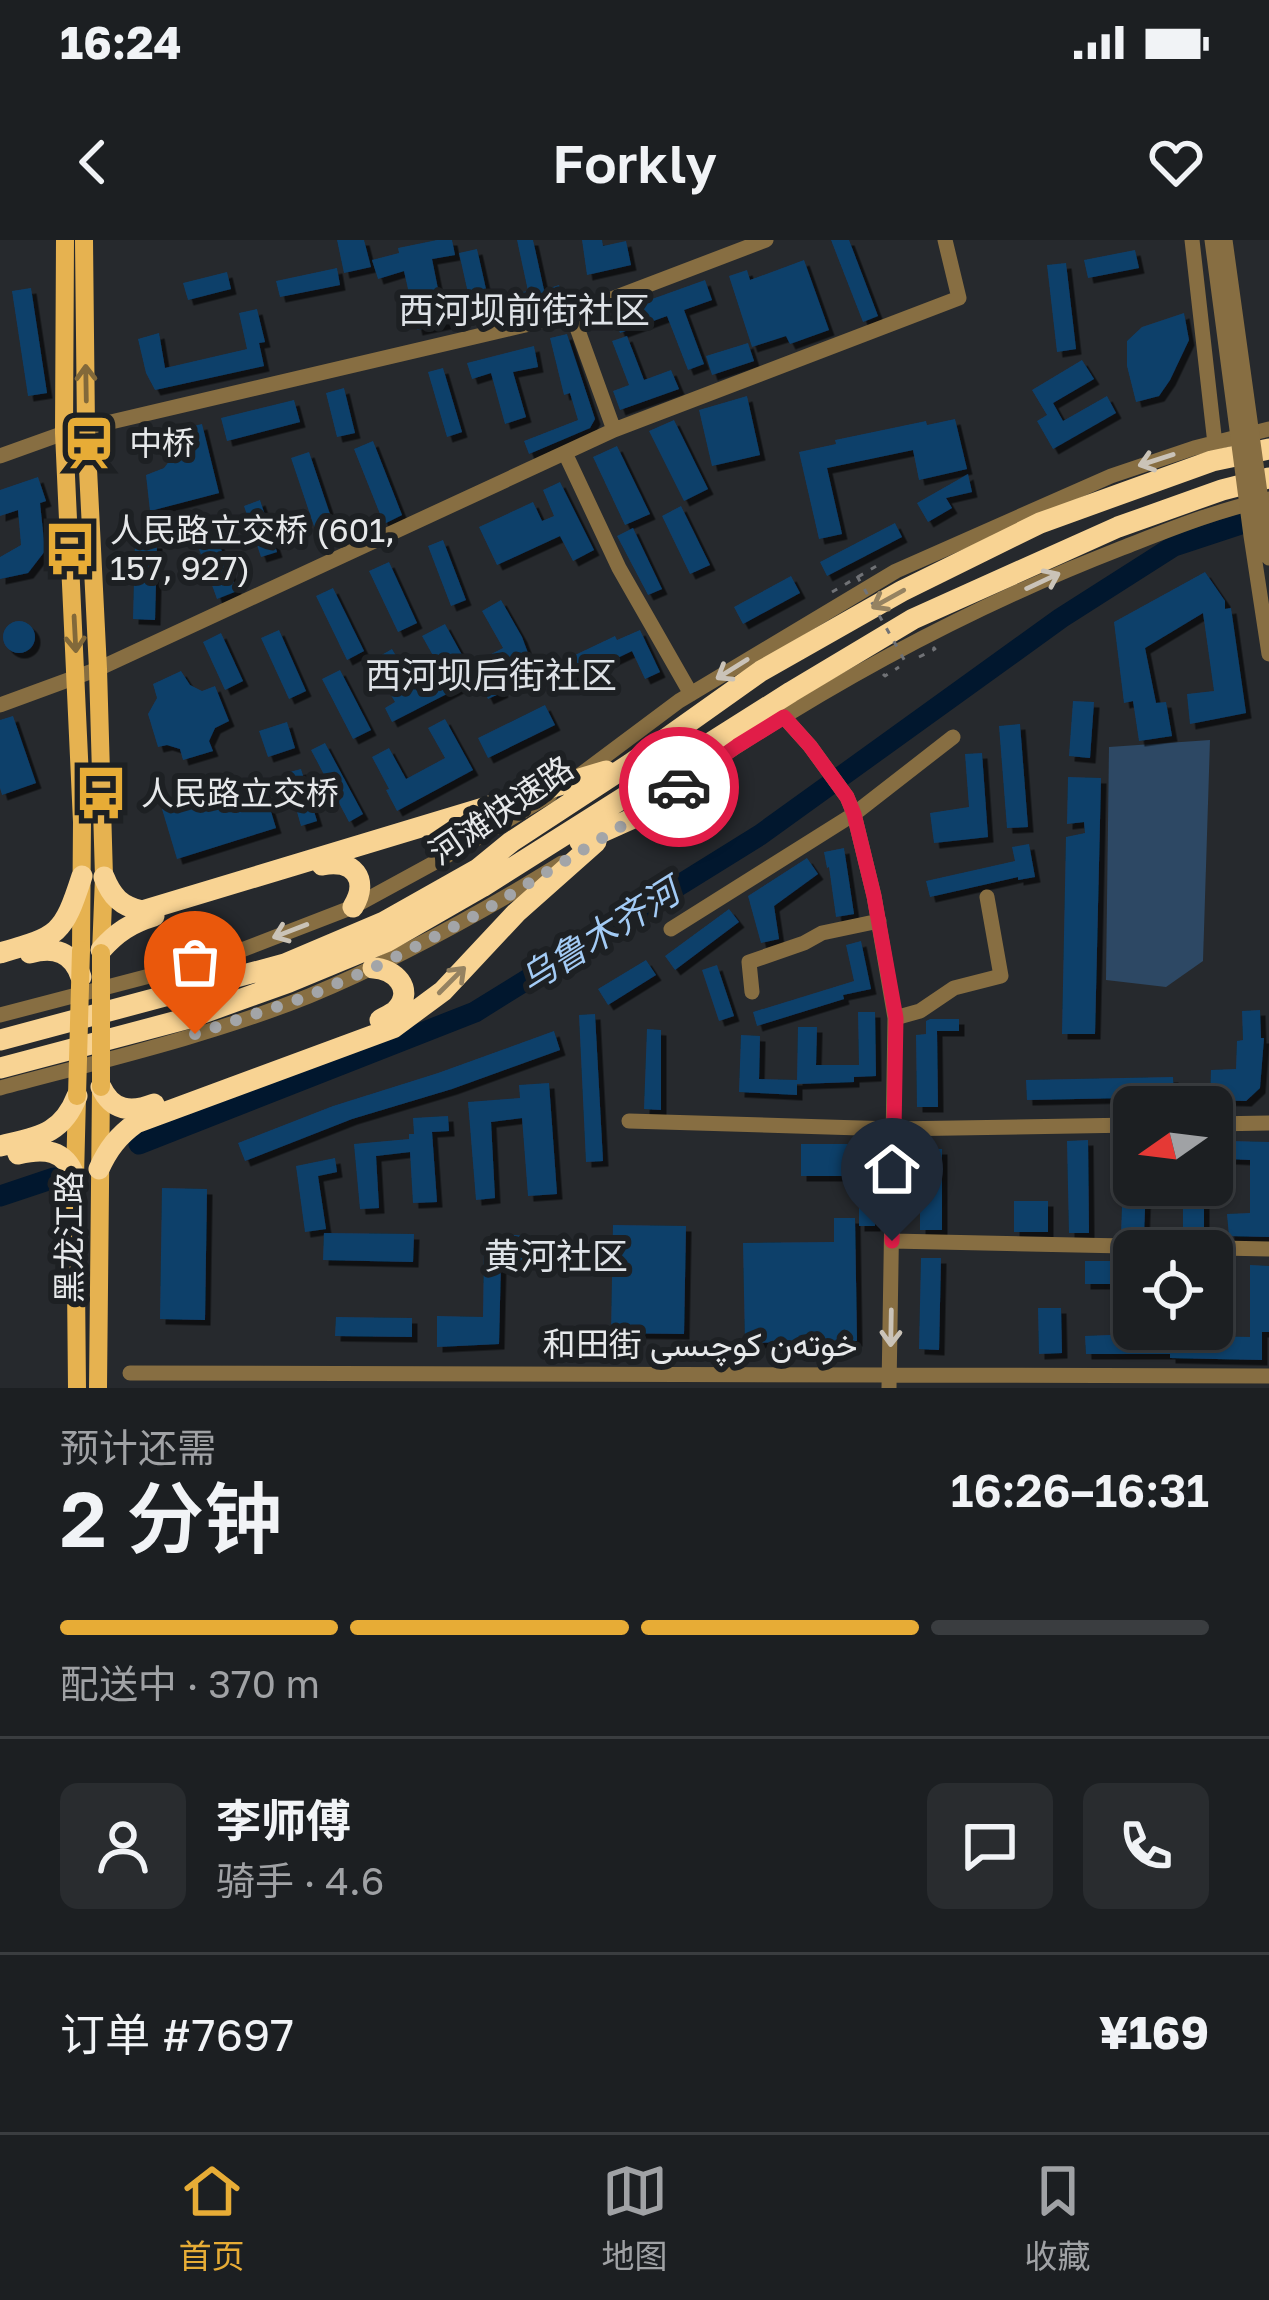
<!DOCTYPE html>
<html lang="zh">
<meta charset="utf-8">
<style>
:root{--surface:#1c1f22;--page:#292c2f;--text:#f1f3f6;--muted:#a0a2a5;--line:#3a3d40;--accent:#e7ac36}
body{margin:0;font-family:"Golos Text",Vazirmatn,"Noto Sans SC",sans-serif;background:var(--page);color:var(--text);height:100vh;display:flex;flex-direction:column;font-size:45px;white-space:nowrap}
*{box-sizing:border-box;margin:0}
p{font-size:39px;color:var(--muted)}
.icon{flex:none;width:66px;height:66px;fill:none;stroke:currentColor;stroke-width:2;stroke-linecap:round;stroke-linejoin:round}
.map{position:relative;height:1148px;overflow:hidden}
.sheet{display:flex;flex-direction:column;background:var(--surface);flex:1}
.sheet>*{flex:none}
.needle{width:78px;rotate:256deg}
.fabs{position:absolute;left:1113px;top:846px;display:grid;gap:24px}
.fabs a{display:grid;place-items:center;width:120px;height:120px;border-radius:18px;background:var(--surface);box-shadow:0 3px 9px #0004,0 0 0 3px var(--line);font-size:60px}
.pin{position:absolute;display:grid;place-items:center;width:102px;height:102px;color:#fff;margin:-123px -51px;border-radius:50% 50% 50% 0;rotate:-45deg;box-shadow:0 0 12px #0007}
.pin .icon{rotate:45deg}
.courier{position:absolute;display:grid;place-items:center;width:120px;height:120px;margin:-60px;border:9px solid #e11d48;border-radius:50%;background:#fff;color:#222;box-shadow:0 3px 15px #0007}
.summary em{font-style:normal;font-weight:600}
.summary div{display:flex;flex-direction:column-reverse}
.summary{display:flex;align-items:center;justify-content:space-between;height:204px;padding:0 60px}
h1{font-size:78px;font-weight:600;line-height:90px}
.bar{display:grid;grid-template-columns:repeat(4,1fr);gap:18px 12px;align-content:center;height:144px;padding:0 60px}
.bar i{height:15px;border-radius:9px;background:var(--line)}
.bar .active{background:var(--accent)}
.bar p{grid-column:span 4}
.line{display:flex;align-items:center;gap:30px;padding:0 60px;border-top:3px solid var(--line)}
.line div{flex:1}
.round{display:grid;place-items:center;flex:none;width:126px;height:126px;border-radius:18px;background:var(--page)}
.status{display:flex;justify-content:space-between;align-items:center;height:84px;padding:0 60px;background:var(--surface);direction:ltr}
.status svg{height:33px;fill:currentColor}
header{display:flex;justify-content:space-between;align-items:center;height:156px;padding:0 60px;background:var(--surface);font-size:54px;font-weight:600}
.menu{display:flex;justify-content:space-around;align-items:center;height:168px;border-top:3px solid var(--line);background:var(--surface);font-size:33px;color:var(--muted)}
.menu a{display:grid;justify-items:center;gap:6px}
.menu .active{color:var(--accent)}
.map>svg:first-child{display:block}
.green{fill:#2d4864}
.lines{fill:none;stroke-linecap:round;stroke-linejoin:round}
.river{stroke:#01172e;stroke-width:21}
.building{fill:#0e3f6b;filter:url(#shadow)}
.path{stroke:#707276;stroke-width:3;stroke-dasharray:6 9;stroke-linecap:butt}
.minor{stroke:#876e42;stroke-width:15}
.major{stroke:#e6b250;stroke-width:18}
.highway{stroke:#f8d393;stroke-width:21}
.path-bridge{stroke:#707276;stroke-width:3;stroke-dasharray:6 9;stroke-linecap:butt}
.minor-bridge{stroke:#876e42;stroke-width:15}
.major-bridge{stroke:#e6b250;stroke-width:18}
.oneway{stroke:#82693a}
.oneway2{stroke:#cac3b8}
.oneway3{stroke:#958261}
.done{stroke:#a3a5a8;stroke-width:12;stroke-dasharray:0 21.6}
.route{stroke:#e11d48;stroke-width:15}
.labels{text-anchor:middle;stroke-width:12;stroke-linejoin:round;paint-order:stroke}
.poi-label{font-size:33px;fill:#e6e8ea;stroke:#1d2023;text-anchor:start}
.street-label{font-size:33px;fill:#e6e8ea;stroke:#1d2023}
.neighbourhood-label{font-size:36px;fill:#dee2e7;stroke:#1d2023}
.water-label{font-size:36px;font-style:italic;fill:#a3cbf5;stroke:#1d2023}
</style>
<div class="status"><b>16:24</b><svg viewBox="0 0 49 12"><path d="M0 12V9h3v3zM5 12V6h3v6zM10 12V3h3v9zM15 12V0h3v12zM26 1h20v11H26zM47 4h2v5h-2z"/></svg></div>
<header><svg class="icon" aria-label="back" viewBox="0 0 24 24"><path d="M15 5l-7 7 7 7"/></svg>Forkly<svg class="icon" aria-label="heart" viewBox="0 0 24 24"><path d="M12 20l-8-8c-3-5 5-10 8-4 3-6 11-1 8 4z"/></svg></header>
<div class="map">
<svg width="1269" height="1148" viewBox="0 0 1269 1148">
<defs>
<filter id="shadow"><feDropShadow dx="5.5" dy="5.5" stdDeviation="0" flood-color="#0009"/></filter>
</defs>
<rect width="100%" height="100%" fill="#26292d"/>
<!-- green -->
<path class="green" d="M1210,500L1203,721L1166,747L1106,740L1109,507Z"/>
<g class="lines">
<!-- river -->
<path class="river" d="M139,904L475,772L760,595L1061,378L1174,306L1268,275
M0,956L54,938"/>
</g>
<!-- building -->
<path class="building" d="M337,0H364L371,27L344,33Z
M437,0H452L455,15L432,19L442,69L479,60L483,76L417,90L404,31L378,39L372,20L399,13L398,8Z
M517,0H533L544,50L559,45L564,61L505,74L502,56L528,51Z
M582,0H602L603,6L626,1L631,25L587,35Z
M831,0H849L878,76L863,82Z
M477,9L488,58L470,62L459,13Z
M1135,10L1139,28L1088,38L1084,20Z
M804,20L829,90L790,104L786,96L752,107L729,36L747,30L750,40Z
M1066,23L1076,109L1057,112L1047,25Z
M337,28L340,45L280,57L276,41Z
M227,32L231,49L188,60L183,43Z
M705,40L712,60L684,70L704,124L688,130L667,76L620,93L613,73Z
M31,48L47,153L28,156L12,51Z
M257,69L265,102L259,103L264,126L155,150L146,133L138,99L159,93L165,128L247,109L239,73Z
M1184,73L1189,100L1170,140L1159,156L1136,162L1127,126V101L1142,87Z
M567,94L595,179L590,188L529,214L524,201L578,180L570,153L564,155L550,98Z
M627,96L644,140L671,130L679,149L620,170L613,151L629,145L612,101Z
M748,103L754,121L712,135L706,116Z
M534,106L538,127L513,132L526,177L505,184L491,133L472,139L467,123Z
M1082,120L1094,139L1053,163L1063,181L1107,156L1116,173L1053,209L1037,181L1047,175L1032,150Z
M443,128L462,192L447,197L428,132Z
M344,148L355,193L337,197L326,153Z
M747,156L760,215L712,226L699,170Z
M294,160L300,182L227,201L221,178Z
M955,179L967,229L919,240L913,210L827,228L842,294L819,299L799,212L836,204L835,200L926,181L927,185Z
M674,180L708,249L684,261L649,191Z
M202,184L219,253L150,271L146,235L164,228L177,211L173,191Z
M373,201L402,275L384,284L354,209Z
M617,206L650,274L625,285L593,217Z
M309,212L337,295L319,301L291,218Z
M968,234L972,252L946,258L952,268L928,282L917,263Z
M38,237L46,261L40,263L45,311L28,333L0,339V317L21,305L18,270L0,276V250Z
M560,242L594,310L573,321L560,296L497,325L479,287L533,262L542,281L554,276L543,250Z
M260,260L277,312L261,317L244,266Z
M681,266L710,325L690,334L662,276Z
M210,280L237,351L217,359L191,287Z
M895,283L902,297L827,336L820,322Z
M633,288L662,349L648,355L617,296Z
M443,300L466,360L451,366L428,306Z
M135,302L157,303L155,380L133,379Z
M389,322L417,383L398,392L369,331Z
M1205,332L1225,361V369L1231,368L1246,473L1190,484L1187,454L1214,451L1203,373L1145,408L1156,463L1166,462L1172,496L1139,501L1133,461L1124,463L1114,382Z
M791,336L800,353L743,384L734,367Z
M333,348L364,411L347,420L316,356Z
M501,360L522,397L528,413L493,431L503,452L488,459L478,438L392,482L385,468L395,462L371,421L392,409L417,451L445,437L422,396L445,384L468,426L503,408L482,371Z
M3 397a16 16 0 1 1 32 0a16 16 0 1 1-32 0Z
M279,390L306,451L289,459L261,398Z
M640,390L660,432L645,439L632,411L565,443L556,424L615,396L617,400Z
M221,393L243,441L225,450L203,402Z
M340,430L371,490L353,499L322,439Z
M181,431L190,445L202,451L215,446L229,481L215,488L209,501L213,511L183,520L180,509L167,505L158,507L148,474L157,458L153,444Z
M1073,461L1094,462L1090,518L1069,516Z
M545,465L555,485L488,518L478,498Z
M13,476L36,543L2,555L0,548V480Z
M445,479L473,530L397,571L386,550L389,549L372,517L389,508L406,539L445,518L428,488Z
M287,482L295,508L268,517L259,491Z
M1020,484L1028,587L1007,588L999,486Z
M325,503L363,574L349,582L311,510Z
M982,513L988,597L934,603L930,573L969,567L965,514Z
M301,529L317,581L301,586L286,533Z
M1068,537L1101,538L1095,794H1062L1066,597L1085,593L1084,582L1067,584Z
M261,539L276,588L177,619L162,569Z
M1029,604L1035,637L1018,640V637L930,657L926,641L1015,621L1012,607Z
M844,608L854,674L836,677L829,627L827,628L824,612Z
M807,618L818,634L774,666L779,699L761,703L748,656Z
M729,669L739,682L675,730L665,716Z
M861,701L871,749L843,755L844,759L757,786L753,772L854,741L846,705Z
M646,720L656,735L608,765L598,749Z
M717,725L734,776L719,781L702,730Z
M1260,770L1261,798H1264L1260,848L1246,861L1210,860L1211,830L1236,829L1237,801L1243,800L1242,771Z
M858,772H875L876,836L854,837V842L797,844V855L739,852L741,795L760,796L759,839L797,840L798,787H817L816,825H859Z
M595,774L603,921L586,922L579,775Z
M930,779H959V791H937L938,867H917L916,795L926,794V781Z
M647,789L661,790V870L644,869Z
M554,791L560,810L452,849L352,879L245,921L238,903L333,866L438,833Z
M1173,837L1174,857L1027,860L1026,840Z
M549,843L557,954L528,956L522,878L491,882L495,958L476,960L468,862L520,858L519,845Z
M448,876L449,891L432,892L437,962L413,963L410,912L376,916L379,968L360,969L354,904L409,899V894H414L413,878Z
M858,900H875V986H859V936H801V904H858Z
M1088,900L1089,993H1069L1067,901Z
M1231,901L1269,902V997L1229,996L1227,974L1250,973V920L1230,919Z
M920,909H942V990H920Z
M1124,912L1134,913V945H1146L1144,994H1121Z
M335,918L337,932L318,936L326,989L305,992L296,926Z
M1183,945H1204V996L1183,995Z
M162,948L207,949L205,1080L160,1079Z
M1014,961H1048V992H1014Z
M834,978H855L857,1101L745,1103L743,1003L834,1002Z
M613,985L686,986L684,1094L611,1093Z
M324,993L414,994L413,1022L323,1020Z
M513,995L562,997L561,1022L501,1020L499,1104L437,1107V1076L483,1077L484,1010L513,1011Z
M921,1018H941L939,1110L919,1109Z
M1085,1021H1134V1044H1085Z
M1250,1025L1269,1026V1092H1262V1120L1170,1118V1114H1086L1085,1096L1132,1094V1089H1153V1095L1250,1097Z
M1038,1068H1061L1062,1113L1039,1114Z
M336,1077L412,1078V1097L335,1096Z"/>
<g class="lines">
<!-- path -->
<path class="path" d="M832,352L880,324
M919,417L935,409L933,407
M883,434L885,436L899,427"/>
<!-- minor -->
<path class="minor" d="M1192,0L1215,204
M572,74L614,190
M565,213L619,328L691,454
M0,216L64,193L572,74L766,0
M0,465L98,429L614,190L959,58L945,0
M784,477L810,506L847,557L854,574L874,656L895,778L889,1148
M580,535L679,461L896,331L1111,236L1194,208L1269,189
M634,579C670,556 703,528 739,505C859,427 988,360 1122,308C1171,289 1217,270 1269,259
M671,689L854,574L953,497
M752,752L749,722L804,703L822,693L879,681
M0,775L226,716L353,667L452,613L550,555
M895,778L920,771L954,748L1001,736L987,657
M0,848C101,821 212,795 309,756C398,719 481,673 562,623
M629,881L893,889L1134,885
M1212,884L1269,883
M892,1001L1269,1009
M130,1133L1269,1136"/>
<!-- major -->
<path class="major" d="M65,0L64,193L82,582L81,710
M84,0L86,189L98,429L104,637L101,713
M77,1148L75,937L77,856
M98,1148L101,847"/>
<!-- highway -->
<path class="highway" d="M580,602L638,576
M322,625C353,618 370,639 353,667
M104,637C112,657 121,666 142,671L606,531
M101,710C117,692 131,683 154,676
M0,713C59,696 63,695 82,636
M30,713C54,706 73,712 81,737
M373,728C394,728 415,749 397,769C395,772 383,778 380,780
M0,800L285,724L384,682L478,629L511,602L630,524L761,431L902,351L1040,283L1212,221L1269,209
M0,828L189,778L289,742L388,701L482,647L791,452L913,379L1118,287L1222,250L1269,238
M101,847C112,871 131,873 154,864
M0,906C37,897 62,895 77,856
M18,914C44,908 65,909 75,937
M99,929C108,909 118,896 136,883L393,788L443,751L516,673L596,602"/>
<!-- path-bridge -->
<path class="path-bridge" d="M857,336L906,423"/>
<!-- minor-bridge -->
<path class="minor-bridge" d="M1212,0L1251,296L1269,414
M1225,0L1269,318"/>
<!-- major-bridge -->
<path class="major-bridge" d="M101,847V713
M77,856L81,710"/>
</g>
<!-- one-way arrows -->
<defs><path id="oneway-shaft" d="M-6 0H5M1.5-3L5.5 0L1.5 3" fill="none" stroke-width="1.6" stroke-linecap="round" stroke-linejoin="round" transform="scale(3)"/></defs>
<g class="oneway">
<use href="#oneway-shaft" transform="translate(86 143) rotate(-91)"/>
<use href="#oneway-shaft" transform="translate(75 394) rotate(87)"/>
</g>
<g class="oneway2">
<use href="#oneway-shaft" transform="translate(1156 220) rotate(162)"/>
<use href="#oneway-shaft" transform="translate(1043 341) rotate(-25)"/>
<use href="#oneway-shaft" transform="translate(732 429) rotate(148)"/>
<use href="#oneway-shaft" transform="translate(290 691) rotate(159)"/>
<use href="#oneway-shaft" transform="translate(891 1088) rotate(91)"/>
</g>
<g class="oneway3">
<use href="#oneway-shaft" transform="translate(888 359) rotate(151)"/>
<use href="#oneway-shaft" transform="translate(452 740) rotate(-45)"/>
</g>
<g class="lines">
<!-- done -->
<path class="done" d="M195,794L306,757L386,722L482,672L638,576L679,547"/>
<!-- route -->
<path class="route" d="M679,547L737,506L784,477L810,506L847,557L854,574L874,656L896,778L892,1001"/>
</g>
<!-- icons -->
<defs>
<symbol id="station-bare" viewBox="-9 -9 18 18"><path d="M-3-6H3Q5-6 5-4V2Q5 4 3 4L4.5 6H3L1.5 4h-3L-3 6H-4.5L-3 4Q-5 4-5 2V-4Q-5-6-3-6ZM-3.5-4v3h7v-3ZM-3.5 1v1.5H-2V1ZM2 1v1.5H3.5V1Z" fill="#e7ac36" stroke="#1d2023" stroke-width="2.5" paint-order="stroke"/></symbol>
<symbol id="bus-bare" viewBox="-9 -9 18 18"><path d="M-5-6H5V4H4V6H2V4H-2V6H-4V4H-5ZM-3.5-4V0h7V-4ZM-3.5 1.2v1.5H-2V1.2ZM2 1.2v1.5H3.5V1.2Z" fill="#e7ac36" stroke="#1d2023" stroke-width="2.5" paint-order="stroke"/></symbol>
</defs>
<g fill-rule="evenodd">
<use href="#station-bare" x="51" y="165" width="76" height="76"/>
<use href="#bus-bare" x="32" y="271" width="76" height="76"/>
<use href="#bus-bare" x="63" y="515" width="76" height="76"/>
</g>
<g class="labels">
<!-- poi labels -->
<g class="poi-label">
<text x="129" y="215">中桥</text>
<text x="110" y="302">人民路立交桥 (601,<tspan x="110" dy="38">157, 927)</tspan></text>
<text x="141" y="565">人民路立交桥</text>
</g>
<!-- street labels -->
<g class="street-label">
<text transform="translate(501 570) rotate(-34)" y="12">河滩快速路</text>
<text transform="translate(69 997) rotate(-90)" y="12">黑龙江路</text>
<text x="700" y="1116">和田街 خوتەن كوچىسى</text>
</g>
<!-- neighbourhood labels -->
<g class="neighbourhood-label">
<text x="524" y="83">西河坝前街社区</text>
<text x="491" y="448">西河坝后街社区</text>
<text x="556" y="1029">黄河社区</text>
</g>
<!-- water labels -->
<g class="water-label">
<text transform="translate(599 695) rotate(-32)" y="13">乌鲁木齐河</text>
</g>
</g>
</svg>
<div class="fabs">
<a><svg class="needle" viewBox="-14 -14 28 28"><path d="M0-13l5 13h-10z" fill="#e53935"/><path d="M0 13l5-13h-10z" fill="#a0a2a5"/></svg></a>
<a><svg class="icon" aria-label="locate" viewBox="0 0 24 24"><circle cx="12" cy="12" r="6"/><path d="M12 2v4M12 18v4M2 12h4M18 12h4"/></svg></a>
</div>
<div class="pin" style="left:195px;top:794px;background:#ea580c"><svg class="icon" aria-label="bag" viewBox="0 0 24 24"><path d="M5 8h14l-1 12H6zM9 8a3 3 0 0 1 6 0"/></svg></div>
<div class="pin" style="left:892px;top:1001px;background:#1f2937"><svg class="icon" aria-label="home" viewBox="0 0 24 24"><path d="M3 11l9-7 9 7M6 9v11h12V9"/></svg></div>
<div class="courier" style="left:679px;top:547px"><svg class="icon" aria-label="car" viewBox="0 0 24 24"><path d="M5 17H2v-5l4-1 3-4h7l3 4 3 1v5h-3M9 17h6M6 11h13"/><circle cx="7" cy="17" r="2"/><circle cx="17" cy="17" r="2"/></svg></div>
</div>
<section class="sheet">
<div class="summary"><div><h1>2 分钟</h1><p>预计还需</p></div><em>16:26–16:31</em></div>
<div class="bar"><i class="active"></i><i class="active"></i><i class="active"></i><i></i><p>配送中 · 370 m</p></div>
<div class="line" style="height:216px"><a class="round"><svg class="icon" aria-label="person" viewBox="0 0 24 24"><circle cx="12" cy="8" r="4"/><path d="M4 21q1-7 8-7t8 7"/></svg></a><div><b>李师傅</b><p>骑手 · 4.6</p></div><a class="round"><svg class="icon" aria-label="chat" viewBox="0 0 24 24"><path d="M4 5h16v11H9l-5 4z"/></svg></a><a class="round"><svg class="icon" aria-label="phone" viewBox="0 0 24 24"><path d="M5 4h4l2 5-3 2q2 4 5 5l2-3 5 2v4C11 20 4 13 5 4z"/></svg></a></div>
<div class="line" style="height:156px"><div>订单 #7697</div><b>¥169</b></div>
</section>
<nav class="menu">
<a class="active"><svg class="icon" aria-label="home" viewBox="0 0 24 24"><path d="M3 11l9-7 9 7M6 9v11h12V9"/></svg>首页</a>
<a><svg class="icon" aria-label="map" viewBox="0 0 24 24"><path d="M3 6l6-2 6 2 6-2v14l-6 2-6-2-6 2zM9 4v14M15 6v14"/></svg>地图</a>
<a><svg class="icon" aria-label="saved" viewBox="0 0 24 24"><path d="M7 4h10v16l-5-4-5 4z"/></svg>收藏</a>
</nav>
